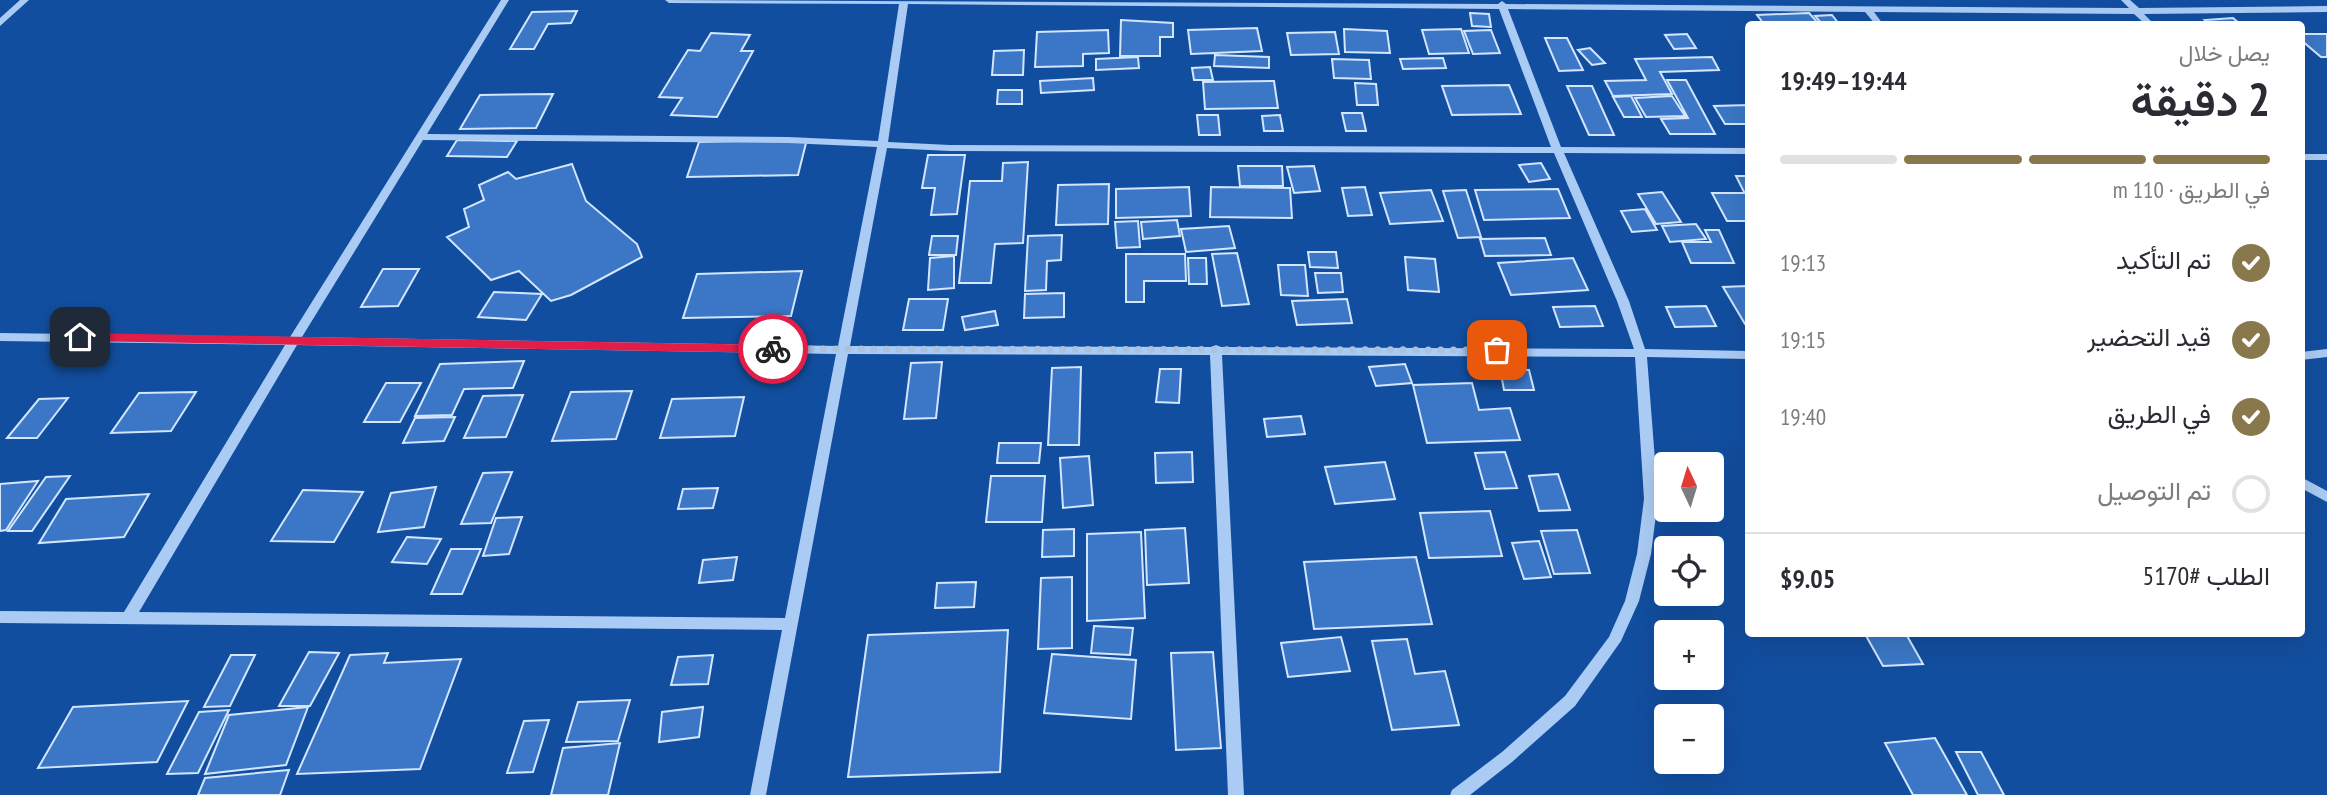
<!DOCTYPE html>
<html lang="ar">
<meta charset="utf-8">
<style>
:root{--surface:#fff;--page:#f7f7f7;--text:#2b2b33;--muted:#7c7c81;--line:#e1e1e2;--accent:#8a784d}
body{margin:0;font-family:"PT Sans Narrow",Vazirmatn,sans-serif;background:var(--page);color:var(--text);direction:rtl;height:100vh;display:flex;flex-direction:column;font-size:26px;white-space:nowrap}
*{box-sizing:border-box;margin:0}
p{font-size:23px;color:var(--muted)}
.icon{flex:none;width:38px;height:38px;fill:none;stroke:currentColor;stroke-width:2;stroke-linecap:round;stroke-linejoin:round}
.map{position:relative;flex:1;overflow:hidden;direction:ltr}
.drawer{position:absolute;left:1745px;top:21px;width:560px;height:616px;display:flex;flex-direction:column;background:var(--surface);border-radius:7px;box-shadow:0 7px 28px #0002;direction:rtl}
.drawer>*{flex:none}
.needle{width:46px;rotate:356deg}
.tools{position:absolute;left:1654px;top:452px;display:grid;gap:14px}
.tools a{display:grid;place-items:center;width:70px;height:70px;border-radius:7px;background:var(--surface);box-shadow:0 7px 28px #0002;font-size:35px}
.pin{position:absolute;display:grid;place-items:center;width:60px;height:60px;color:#fff;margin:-30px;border-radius:14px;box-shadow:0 4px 10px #0006}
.courier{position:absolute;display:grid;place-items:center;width:70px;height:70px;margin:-35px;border:5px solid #e11d48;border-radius:50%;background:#fff;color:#222;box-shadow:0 2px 9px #0007}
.headline em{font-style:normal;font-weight:600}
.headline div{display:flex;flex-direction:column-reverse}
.headline{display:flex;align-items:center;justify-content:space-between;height:119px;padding:0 35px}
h1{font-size:46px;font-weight:600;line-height:52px}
.bar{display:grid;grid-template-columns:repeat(4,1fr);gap:10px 7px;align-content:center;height:84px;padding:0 35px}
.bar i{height:9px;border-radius:5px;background:var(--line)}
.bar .selected{background:var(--accent)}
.bar p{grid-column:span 4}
.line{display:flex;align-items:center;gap:18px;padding:0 35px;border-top:2px solid var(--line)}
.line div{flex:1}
ol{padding:0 35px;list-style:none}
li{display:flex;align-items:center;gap:21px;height:77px}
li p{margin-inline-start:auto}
li .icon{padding:7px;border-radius:50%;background:var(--accent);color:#fff;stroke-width:4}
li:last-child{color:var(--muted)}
li i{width:38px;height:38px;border:4px solid var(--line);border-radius:50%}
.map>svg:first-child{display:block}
.building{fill:#3b77c6;stroke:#d3e6fe;stroke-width:2}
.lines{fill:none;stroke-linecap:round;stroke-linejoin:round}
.minor{fill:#aacbf4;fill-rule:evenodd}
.route{fill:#e11d48}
.done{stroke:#acc1dd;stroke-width:7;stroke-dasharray:0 12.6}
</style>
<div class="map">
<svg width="2327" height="795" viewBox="0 0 2327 795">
<rect width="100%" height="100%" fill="#124e9f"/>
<!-- building -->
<path class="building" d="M577,11L571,23L548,24L534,49H510L532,12Z
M1470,13L1489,14L1491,27L1472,26Z
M1809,13L1819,24H1764L1757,15Z
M1832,15L1839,24H1822L1815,16Z
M2233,18L2240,24H2211L2205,20Z
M1121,20L1173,23V37H1160V56H1120Z
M1257,28L1262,51L1191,54L1188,30Z
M1344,29L1387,31L1390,53L1345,52Z
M1461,29L1469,53L1429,54L1422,30Z
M1108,30L1109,53L1083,54V66L1035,67L1037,32Z
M1491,30L1500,53L1473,54L1464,31Z
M1335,32L1339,54L1291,55L1287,33Z
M711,33L750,35L741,51H753L717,117L671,115L682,98L659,97L688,50L700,51Z
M1687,34L1696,48L1674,49L1665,35Z
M2301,34H2327V57H2321L2301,40Z
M1545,38H1567L1583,70L1559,71Z
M1590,48L1605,63L1592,65L1578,50Z
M1024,50L1023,75H992L994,51Z
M1215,55L1269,57V68L1214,66Z
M1138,57L1139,68L1096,70V59Z
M1712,57L1719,70L1660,72L1672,94L1613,96L1605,81L1646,80L1635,59Z
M1443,58L1446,68L1403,69L1400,59Z
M1332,59L1369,60L1371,79L1334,78Z
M1210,67L1213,80H1194L1192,68Z
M1093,78L1094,90L1041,93L1040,81Z
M1667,80H1686L1715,134H1670L1661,119L1688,118Z
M1274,81L1278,108L1205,109L1203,82Z
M1355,83L1376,84L1378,105H1357Z
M1509,85L1521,114L1452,115L1442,86Z
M1567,86H1592L1614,135H1589Z
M998,90H1022V104H997Z
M553,94L536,128L460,129L480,95Z
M1631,96L1642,117H1624L1613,97Z
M1672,96L1685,116L1646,117L1635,98Z
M1748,105V124H1725L1714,106Z
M1342,113H1362L1366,131H1346Z
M1197,115H1218L1220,135H1199Z
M1280,115L1283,131H1264L1262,116Z
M807,139L798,175L687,177L699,142Z
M457,140L517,141L507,157L447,156Z
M928,155H965L957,214L931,215L935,188H922Z
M1028,162L1023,243L995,244L991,283H959L970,181H1002L1003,163Z
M1541,163L1550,179L1529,182L1519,165Z
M572,164L586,201L637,244L642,257L571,295L551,301L519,271L491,280L447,237L469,227L464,209L484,200L479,185L508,172L516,179Z
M1238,166H1282L1283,186H1240Z
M1314,166L1320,191L1294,193L1287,167Z
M1736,176H1748V192H1744Z
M1109,184L1108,224L1056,225L1058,185Z
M1189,187L1191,216L1116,218V189Z
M1211,187L1290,188L1292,218L1210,217Z
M1365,187L1372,215L1348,216L1342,188Z
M1558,189L1570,218L1484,220L1475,190Z
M1431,190L1443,221L1390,224L1380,193Z
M1466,190L1481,237L1458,238L1443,191Z
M1662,192L1681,222L1656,224L1638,194Z
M1712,193H1748V221H1727Z
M1645,209L1657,230L1632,232L1621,211Z
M1177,220L1180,236L1143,239L1141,222Z
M1138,221L1140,247L1117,248L1115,222Z
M1696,224L1706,239L1670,242L1662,226Z
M1229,226L1235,248L1186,252L1181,229Z
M1705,230H1719L1734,263H1691L1682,242H1711Z
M1062,235L1061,260L1047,261L1046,290L1025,291L1028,236Z
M932,236H958L956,255H929Z
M1545,238L1551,255L1485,256L1480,239Z
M1308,252H1336L1338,268L1310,267Z
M1237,253L1249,304L1222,306L1212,254Z
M1126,254H1185L1186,281H1144V302H1126Z
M954,256V288L928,290L930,258Z
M1405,257L1435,259L1439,292L1408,290Z
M1188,258H1206L1207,284H1189Z
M1573,258L1588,290L1511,295L1498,263Z
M1278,265H1305L1308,296L1281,295Z
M383,269H419L398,306L361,307Z
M802,271L791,316L683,318L697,274Z
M1315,273H1341L1343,292L1318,293Z
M1747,286L1748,324H1745L1723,287Z
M494,292L542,294L526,320L478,317Z
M1064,293V317L1024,318L1025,294Z
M909,299H948L943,330H903Z
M1347,299L1352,323L1297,325L1292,301Z
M1595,306L1603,326L1560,327L1553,307Z
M1706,306L1716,326L1675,327L1666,307Z
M995,311L998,325L965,330L962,317Z
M524,361L513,388L464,389L452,415L415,416L440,364Z
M942,362L936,418L904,419L911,363Z
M1405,364L1412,383L1376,386L1369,367Z
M1081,367L1079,445H1048L1052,368Z
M1160,369H1181L1179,403L1156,402Z
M1500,369L1529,370L1534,390H1504Z
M386,383H421L400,422H364Z
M1472,383L1479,410L1510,408L1520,440L1427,443L1413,385Z
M632,391L616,439L552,441L571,392Z
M196,392L171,431L111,433L139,393Z
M523,395L506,437L464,438L483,396Z
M744,397L735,436L660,438L672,399Z
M68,398L37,438H7L39,399Z
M1301,416L1305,434L1267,437L1264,419Z
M455,417L444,441L403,443L415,418Z
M999,443H1041L1039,463H997Z
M1192,452L1193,482L1156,483L1155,453Z
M1505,452L1517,488L1485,489L1475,453Z
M1089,456L1093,505L1063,508L1060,458Z
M1385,462L1395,499L1335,504L1325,467Z
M512,472L491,523L461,524L483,473Z
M1558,474L1570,510L1539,511L1529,476Z
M70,476L32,531H8L46,477Z
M991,476H1045L1042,522H986Z
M38,481L6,530L0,531V484Z
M436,487L424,527L378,532L391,493Z
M718,488L713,508L678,509L683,489Z
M303,490L363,492L334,542L271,541Z
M149,494L124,537L39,543L66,499Z
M1490,511L1502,556L1429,558L1420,513Z
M522,517L509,554L483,556L496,518Z
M1185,528L1189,583L1147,585L1145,530Z
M1074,529V556L1042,557L1043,530Z
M1577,530L1590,573L1554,574L1541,531Z
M1141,532L1145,618L1087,621V534Z
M407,537L441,539L427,564L392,562Z
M1539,541L1551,577L1524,579L1512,543Z
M451,549H481L462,594H431Z
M737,557L733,580L699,583L703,560Z
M1416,557L1432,624L1314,629L1304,562Z
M1072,577V648L1038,649L1041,578Z
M976,582L974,607L935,608L937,583Z
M1094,626L1133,628L1130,655L1091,653Z
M1008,630L1000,772L848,777L868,635Z
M1865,634H1906L1923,664L1883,666Z
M1341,637L1350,671L1288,677L1281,643Z
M1407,639L1415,674L1445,671L1459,725L1392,730L1372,641Z
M309,652L339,653L310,706H279Z
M1213,652L1221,748L1176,750L1171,653Z
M388,653L384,663L461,659L420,769L297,774L350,655Z
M1052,654L1136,660L1131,719L1044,713Z
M231,655H255L230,706L204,707Z
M713,655L708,684L671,685L678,657Z
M630,700L618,741L566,742L578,702Z
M188,701L157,762L38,768L73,707Z
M308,707L286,765L205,774L229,715Z
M703,707L699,737L659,742L662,712Z
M229,710L198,773L167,774L199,712Z
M549,720L533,772L507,773L524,721Z
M1935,738L1967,795H1913L1885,743Z
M620,743L608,795H551L563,748Z
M1956,752H1981L2004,795H1978Z
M289,770L280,795H198L205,778Z"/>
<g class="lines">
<!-- minor -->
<path class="minor" d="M20,0H29L0,26V18Z
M501,0H509L427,134L788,137L878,141L899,4L669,3L665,0L1498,4L1502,1L1506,4L2129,8L2121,0H2130L2139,8L2327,6V12L2144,14L2154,24H2145L2134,14L1874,12L1883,24H1875L1865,12L1508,9L1561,147L1748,148V154L1564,153L1629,301L1645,349L1748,351V359L1647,357L1658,499L1651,554L1639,601L1621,641L1575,706L1512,762L1470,795H1450L1452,790L1502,752L1565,696L1609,637L1625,601L1637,554L1644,499L1635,357L1222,355L1244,795H1228L1210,355L848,354L766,795H750L782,630L0,623V611L124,612L285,345L0,341V333L290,337ZM908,4L1499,9L1551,147L950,145L888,142ZM423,140L788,143L877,147L838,346L302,337ZM887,148L950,151L1554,153L1617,301L1634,349L1221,347L1216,345L1211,347L850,346ZM297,345L836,354L785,618L139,612Z
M2301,154H2327V160H2301Z
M2327,349V357L2301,360V352Z
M2301,477L2327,491V502L2301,488Z"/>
</g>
<!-- route -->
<path class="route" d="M80,333L773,345L778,349L773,353L80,341L75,337Z"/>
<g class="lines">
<!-- done -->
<path class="done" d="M773,349L1497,350"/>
</g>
</svg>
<div class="tools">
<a><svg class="needle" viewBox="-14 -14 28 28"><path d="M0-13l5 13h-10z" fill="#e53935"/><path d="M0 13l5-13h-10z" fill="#7c7c81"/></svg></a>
<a><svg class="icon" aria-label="locate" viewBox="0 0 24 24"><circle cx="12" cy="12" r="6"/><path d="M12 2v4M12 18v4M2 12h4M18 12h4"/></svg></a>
<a>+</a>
<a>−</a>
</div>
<div class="pin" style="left:1497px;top:350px;background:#ea580c"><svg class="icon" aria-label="bag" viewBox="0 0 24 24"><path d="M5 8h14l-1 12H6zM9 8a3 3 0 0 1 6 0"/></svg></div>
<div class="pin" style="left:80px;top:337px;background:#1f2937"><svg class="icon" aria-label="home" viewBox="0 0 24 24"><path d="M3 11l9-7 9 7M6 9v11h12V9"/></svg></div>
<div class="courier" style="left:773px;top:349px"><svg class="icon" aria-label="bike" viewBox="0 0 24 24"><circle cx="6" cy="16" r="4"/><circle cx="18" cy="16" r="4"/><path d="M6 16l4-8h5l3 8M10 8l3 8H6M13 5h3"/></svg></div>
<section class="drawer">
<div class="headline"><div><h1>2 دقيقة</h1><p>يصل خلال</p></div><em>19:44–19:49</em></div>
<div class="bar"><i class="selected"></i><i class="selected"></i><i class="selected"></i><i></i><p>في الطريق · 110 m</p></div>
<ol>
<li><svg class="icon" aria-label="check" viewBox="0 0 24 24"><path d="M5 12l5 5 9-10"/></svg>تم التأكيد<p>19:13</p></li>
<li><svg class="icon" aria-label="check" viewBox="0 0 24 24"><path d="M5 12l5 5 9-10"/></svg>قيد التحضير<p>19:15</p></li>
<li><svg class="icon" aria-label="check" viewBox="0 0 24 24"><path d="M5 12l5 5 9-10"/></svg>في الطريق<p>19:40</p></li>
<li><i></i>تم التوصيل</li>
</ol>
<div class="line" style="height:91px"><div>الطلب #5170</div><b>$9.05</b></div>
</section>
</div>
